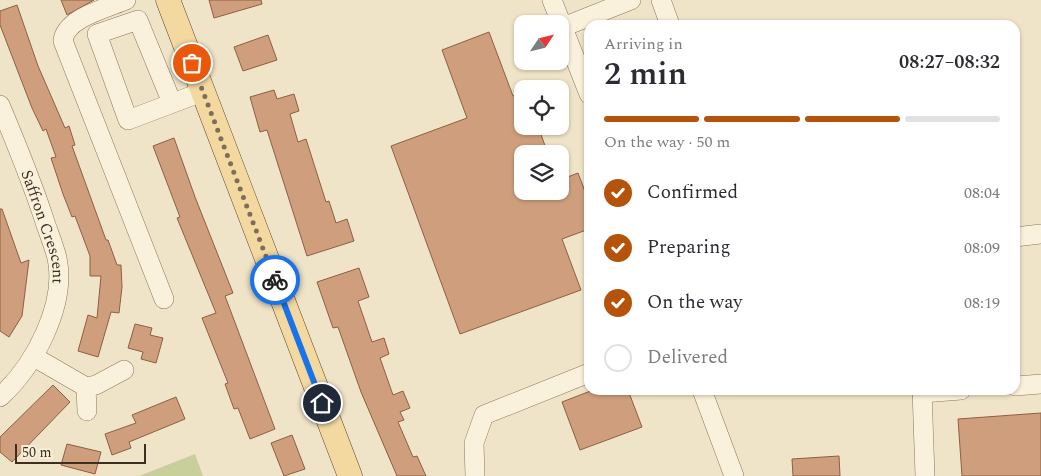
<!DOCTYPE html>
<meta charset="utf-8">
<style>
:root{--surface:#fff;--page:#f7f7f7;--text:#2b2b33;--muted:#7c7c81;--line:#e1e1e2;--accent:#b45309}
body{margin:0;font-family:Spectral,serif;background:var(--page);color:var(--text);height:100vh;display:flex;flex-direction:column;font-size:19px;white-space:nowrap}
*{box-sizing:border-box;margin:0}
p{font-size:16px;color:var(--muted)}
.icon{flex:none;width:28px;height:28px;fill:none;stroke:currentColor;stroke-width:2;stroke-linecap:round;stroke-linejoin:round}
.map{position:relative;flex:1;overflow:hidden}
.sheet{position:absolute;left:584px;top:20px;width:436px;height:375px;display:flex;flex-direction:column;background:var(--surface);border-radius:15px;box-shadow:0 1px 4px #0004}
.sheet>*{flex:none}
.needle{width:32px;rotate:55deg}
.tools{position:absolute;left:514px;top:15px;display:grid;gap:10px}
.tools a{display:grid;place-items:center;width:55px;height:55px;border-radius:10px;background:var(--surface);box-shadow:0 1px 4px #0004;font-size:25px}
.scale{position:absolute;left:15px;bottom:12px;width:131px;box-sizing:border-box;padding-left:5px;border:2px solid #3d2e20;border-top:0;font-size:14px;line-height:18px;white-space:nowrap;color:#3d2e20;-webkit-text-stroke:4px #f7eed8;paint-order:stroke}
.pin{position:absolute;display:grid;place-items:center;width:42px;height:42px;color:#fff;margin:-21px;border:2px solid #fff;border-radius:50%;box-shadow:0 1px 5px #0007}
.courier{position:absolute;display:grid;place-items:center;width:50px;height:50px;margin:-25px;border:4px solid #1a73e8;border-radius:50%;background:#fff;color:#222;box-shadow:0 1px 6px #0007}
.headline em{font-style:normal;font-weight:600}
.headline div{display:flex;flex-direction:column-reverse}
.headline{display:flex;align-items:center;justify-content:space-between;height:85px;padding:0 20px}
h1{font-size:32px;font-weight:600;line-height:38px}
.bar{display:grid;grid-template-columns:repeat(4,1fr);gap:8px 5px;align-content:center;height:60px;padding:0 20px}
.bar i{height:6px;border-radius:4px;background:var(--line)}
.bar .selected{background:var(--accent)}
.bar p{grid-column:span 4}
ol{padding:0 20px;list-style:none}
li{display:flex;align-items:center;gap:15px;height:55px}
li p{margin-inline-start:auto}
li .icon{padding:5px;border-radius:50%;background:var(--accent);color:#fff;stroke-width:4}
li:last-child{color:var(--muted)}
li i{width:28px;height:28px;border:2px solid var(--line);border-radius:50%}
.map>svg:first-child{display:block}
.green{fill:#c9cf9b}
.building{fill:#cf9f7d;stroke:#8d5f41}
.lines{fill:none;stroke-linecap:round;stroke-linejoin:round}
.minor-casing{stroke:#8d765c;stroke-width:20}
.major-casing{stroke:#5b4430;stroke-width:25}
.minor{stroke:#faf1dc;stroke-width:19}
.major{stroke:#f3d9a0;stroke-width:24}
.done{stroke:#7c6e5b;stroke-width:5;stroke-dasharray:0 9}
.route{stroke:#1a73e8;stroke-width:6}
.labels{text-anchor:middle;stroke-width:4;stroke-linejoin:round;paint-order:stroke}
.street-label{font-size:16px;fill:#3d2e20;stroke:#f7eed8}
</style>
<div class="map">
<svg width="1041" height="476" viewBox="0 0 1041 476">
<rect width="100%" height="100%" fill="#f0e4c8"/>
<!-- green -->
<path class="green" d="M195,454L203,476H139Z"/>
<!-- building -->
<path class="building" d="M61,0H94L67,15Z
M209,0H261L262,4L214,18Z
M17,5L38,66L65,128L69,126L75,145L72,146L106,240H108L117,265H121L122,287L119,313L111,312L98,357L78,351L88,315L97,318L101,276H90V256L75,216L72,217L63,194L51,158L56,157L46,129L43,131L32,108L0,25V11Z
M489,32L513,96L522,92V126H538L548,154H522V191H560V180L578,173L589,202V229L562,239L581,290L460,334L391,146L467,118L442,50Z
M268,35L277,60L243,71L234,47Z
M274,90L277,99L294,94L299,111L290,114L298,142L306,139L326,202L329,201L336,223L347,219L354,241L307,256L267,130L260,132L250,97Z
M174,138L195,197L233,293L225,296L275,429L250,439L238,408L234,409L225,384L228,383L202,318L216,313L177,218L180,217L153,146Z
M0,209H2L21,263L29,260L22,316L9,337L0,331Z
M359,268L369,297L358,301L372,342L384,338L389,354L380,358L393,395L403,391L410,408L400,412L404,420L398,422L413,457L417,456L426,476H397L361,392L338,327L333,328L317,282Z
M135,324L152,328L150,335L163,338L156,363L141,359L143,352L128,348Z
M53,385L70,402L12,462L0,452V437Z
M593,390H628L642,427L580,450L562,402Z
M176,397L185,419L129,442L131,448L112,455L105,434L136,423L132,415Z
M1041,413V476H962L958,419Z
M292,435L305,469L284,476L271,443Z
M67,444L101,452L95,474L61,465Z
M839,456L840,476H793L792,459Z"/>
<g class="lines">
<defs>
<g id="minor">
<path d="M126,0C107,8 65,18 63,41L164,299"/>
<path d="M552,0L589,94"/>
<path d="M661,0L670,25"/>
<path d="M563,27L631,0"/>
<path d="M172,103L138,20L97,34L128,120L202,92"/>
<path id="s1" d="M0,105C16,143 32,182 45,222C49,234 54,246 57,258C67,305 34,366 0,397"/>
<path d="M1015,237L1041,234"/>
<path d="M34,357L86,387L96,385L124,370"/>
<path d="M1015,386L1041,384"/>
<path d="M86,387L87,411"/>
<path d="M702,390L734,476"/>
<path d="M922,390L925,476"/>
<path d="M922,393L961,390"/>
<path d="M475,476L474,443L484,415L589,373"/>
</g>
<path id="major" d="M168,0L350,476"/>
</defs>
<!-- minor casing -->
<use href="#minor" class="minor-casing"/>
<!-- major casing -->
<use href="#major" class="major-casing"/>
<!-- minor -->
<use href="#minor" class="minor"/>
<!-- major -->
<use href="#major" class="major"/>
</g>
<g class="lines">
<!-- done -->
<path class="done" d="M192,63L275,280"/>
<!-- route -->
<path class="route" d="M275,280L322,403"/>
</g>
<g class="labels">
<!-- street labels -->
<g class="street-label">
<text dy="6" stroke="none"><textPath href="#s1" startOffset="130">Saffron Crescent</textPath></text>
</g>
</g>
</svg>
<div class="tools">
<a><svg class="needle" viewBox="-14 -14 28 28"><path d="M0-13l5 13h-10z" fill="#e53935"/><path d="M0 13l5-13h-10z" fill="#7c7c81"/></svg></a>
<a><svg class="icon" aria-label="locate" viewBox="0 0 24 24"><circle cx="12" cy="12" r="6"/><path d="M12 2v4M12 18v4M2 12h4M18 12h4"/></svg></a>
<a><svg class="icon" aria-label="layers" viewBox="0 0 24 24"><path d="M12 4l9 5-9 5-9-5zM3 14l9 5 9-5"/></svg></a>
</div>
<div class="scale">50 m</div>
<div class="pin" style="left:192px;top:63px;background:#ea580c"><svg class="icon" aria-label="bag" viewBox="0 0 24 24"><path d="M5 8h14l-1 12H6zM9 8a3 3 0 0 1 6 0"/></svg></div>
<div class="pin" style="left:322px;top:403px;background:#1f2937"><svg class="icon" aria-label="home" viewBox="0 0 24 24"><path d="M3 11l9-7 9 7M6 9v11h12V9"/></svg></div>
<div class="courier" style="left:275px;top:280px"><svg class="icon" aria-label="bike" viewBox="0 0 24 24"><circle cx="6" cy="16" r="4"/><circle cx="18" cy="16" r="4"/><path d="M6 16l4-8h5l3 8M10 8l3 8H6M13 5h3"/></svg></div>
<section class="sheet">
<div class="headline"><div><h1>2 min</h1><p>Arriving in</p></div><em>08:27–08:32</em></div>
<div class="bar"><i class="selected"></i><i class="selected"></i><i class="selected"></i><i></i><p>On the way · 50 m</p></div>
<ol>
<li><svg class="icon" aria-label="check" viewBox="0 0 24 24"><path d="M5 12l5 5 9-10"/></svg>Confirmed<p>08:04</p></li>
<li><svg class="icon" aria-label="check" viewBox="0 0 24 24"><path d="M5 12l5 5 9-10"/></svg>Preparing<p>08:09</p></li>
<li><svg class="icon" aria-label="check" viewBox="0 0 24 24"><path d="M5 12l5 5 9-10"/></svg>On the way<p>08:19</p></li>
<li><i></i>Delivered</li>
</ol>
</section>
</div>
